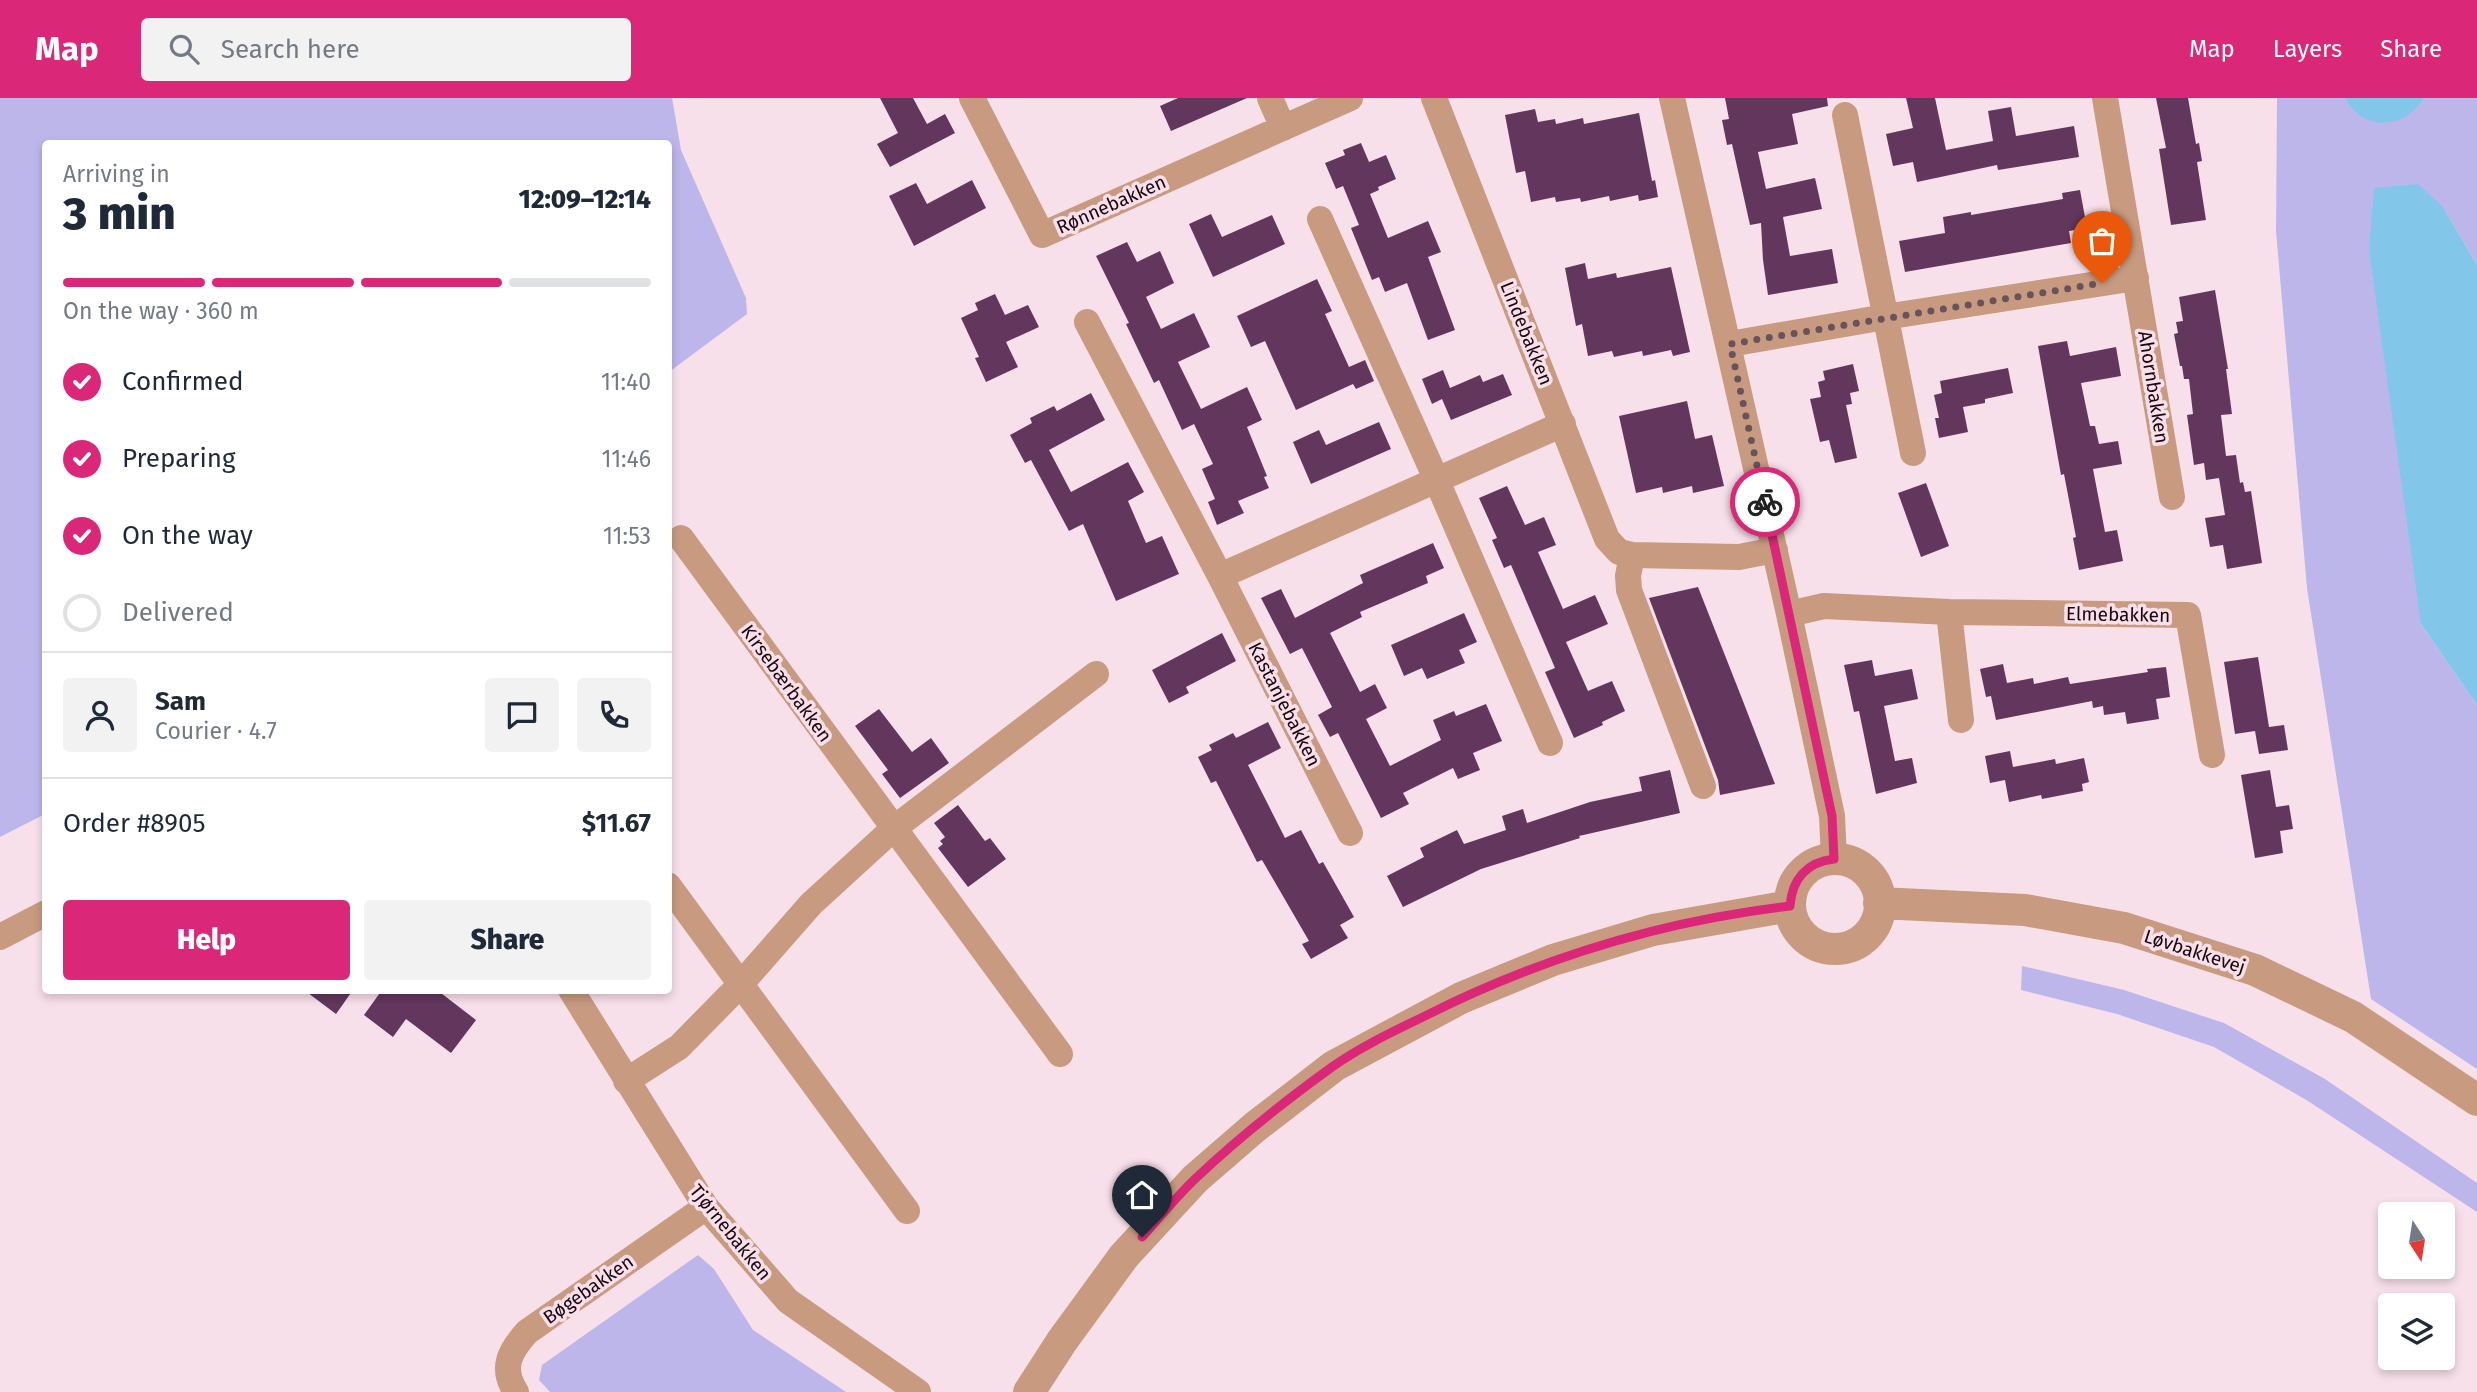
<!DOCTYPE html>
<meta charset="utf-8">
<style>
:root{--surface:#fff;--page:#f2f2f3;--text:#1f2937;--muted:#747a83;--line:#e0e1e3;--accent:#db2777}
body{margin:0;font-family:"Fira Sans",sans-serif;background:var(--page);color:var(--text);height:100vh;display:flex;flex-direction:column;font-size:26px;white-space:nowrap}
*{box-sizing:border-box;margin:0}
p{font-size:23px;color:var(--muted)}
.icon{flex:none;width:38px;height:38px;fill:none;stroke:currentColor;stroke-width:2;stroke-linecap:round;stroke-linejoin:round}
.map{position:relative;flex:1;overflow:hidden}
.sheet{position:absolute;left:42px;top:42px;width:630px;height:854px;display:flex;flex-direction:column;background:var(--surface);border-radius:7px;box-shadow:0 4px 10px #0003}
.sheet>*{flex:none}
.needle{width:46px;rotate:168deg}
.controls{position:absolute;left:2378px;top:1104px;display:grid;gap:14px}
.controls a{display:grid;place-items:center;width:77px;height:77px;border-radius:7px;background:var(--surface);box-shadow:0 4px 10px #0003;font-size:35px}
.pin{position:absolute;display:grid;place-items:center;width:60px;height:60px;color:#fff;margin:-72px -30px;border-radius:50% 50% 50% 0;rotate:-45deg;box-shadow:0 0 7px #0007}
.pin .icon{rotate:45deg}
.courier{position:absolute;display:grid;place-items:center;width:70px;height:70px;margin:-35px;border:5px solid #db2777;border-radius:50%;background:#fff;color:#222;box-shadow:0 2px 9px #0007}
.overview em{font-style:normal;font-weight:800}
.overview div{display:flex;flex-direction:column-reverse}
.overview{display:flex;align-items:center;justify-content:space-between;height:119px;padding:0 21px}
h1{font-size:46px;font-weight:800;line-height:52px}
.bar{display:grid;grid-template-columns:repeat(4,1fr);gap:10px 7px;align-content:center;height:84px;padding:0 21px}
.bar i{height:9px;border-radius:5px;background:var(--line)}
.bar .selected{background:var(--accent)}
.bar p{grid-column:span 4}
.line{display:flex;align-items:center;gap:18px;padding:0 21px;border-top:2px solid var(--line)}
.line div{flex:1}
.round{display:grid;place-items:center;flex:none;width:74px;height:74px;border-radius:7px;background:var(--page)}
ol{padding:0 21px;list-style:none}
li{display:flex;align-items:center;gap:21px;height:77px}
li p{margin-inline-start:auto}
li .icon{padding:7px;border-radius:50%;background:var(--accent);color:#fff;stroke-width:4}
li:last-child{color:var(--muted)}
li i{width:38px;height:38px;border:4px solid var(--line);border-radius:50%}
.action{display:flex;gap:14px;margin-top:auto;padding:14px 21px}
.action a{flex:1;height:80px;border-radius:7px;background:var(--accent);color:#fff;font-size:28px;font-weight:800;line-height:80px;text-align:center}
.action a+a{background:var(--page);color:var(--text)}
header{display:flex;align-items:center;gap:42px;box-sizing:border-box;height:98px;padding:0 35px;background:var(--accent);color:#fff}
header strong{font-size:33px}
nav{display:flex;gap:38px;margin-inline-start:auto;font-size:24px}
.search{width:490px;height:63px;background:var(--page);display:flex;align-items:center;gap:18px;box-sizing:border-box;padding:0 24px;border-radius:7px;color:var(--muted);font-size:26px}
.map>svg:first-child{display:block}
.green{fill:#bdb6eb}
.water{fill:#82c7ea}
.building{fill:#63365e}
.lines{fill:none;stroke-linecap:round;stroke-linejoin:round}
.minor{stroke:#c89a80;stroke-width:26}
.tertiary{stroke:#c89a80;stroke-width:32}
.done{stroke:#68535c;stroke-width:7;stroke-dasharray:0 12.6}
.route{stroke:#db2777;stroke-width:9}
.labels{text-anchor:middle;stroke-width:7;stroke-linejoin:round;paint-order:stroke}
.street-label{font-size:19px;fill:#1a0710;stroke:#f8e0ea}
</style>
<header>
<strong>Map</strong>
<div class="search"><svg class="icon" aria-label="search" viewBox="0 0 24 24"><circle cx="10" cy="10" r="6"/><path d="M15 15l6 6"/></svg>Search here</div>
<nav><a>Map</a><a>Layers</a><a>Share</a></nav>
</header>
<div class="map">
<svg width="2477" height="1294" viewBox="0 0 2477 1294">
<rect width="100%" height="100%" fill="#f8e0ea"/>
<!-- green -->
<path class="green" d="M0,0H672L681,52L746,200L747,216L669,274L668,46H46L45,716L0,739Z
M2277,0H2477V167L2443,109L2421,526L2477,607V971L2371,901L2307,490L2276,133Z
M2022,868L2124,892L2224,925L2325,981L2477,1085V1114L2308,1003L2214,949L2117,916L2021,892Z
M698,1157L714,1171L753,1232L846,1294H550L539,1282L542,1267Z"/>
<!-- water -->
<path class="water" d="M2345,0H2424C2405,32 2363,34 2345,0Z
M2418,86L2443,109L2477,167V607L2421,526L2369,152L2374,90Z"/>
<!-- building -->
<path class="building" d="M880,0H913L927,26L945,16L955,35L890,69L877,46L898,35Z
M1178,0H1247L1171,33L1160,8Z
M1725,0H1827L1828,8L1792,16L1798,46L1758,54L1766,91L1815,80L1822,111L1783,119L1790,158L1832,151L1838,185L1768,197L1763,162L1761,125L1750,127L1732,46L1727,47L1722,22L1729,21Z
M1906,0H1935L1946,52L1993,43L1988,13L2011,9L2016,38L2074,28L2079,59L1998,72L1997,67L1917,84L1913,64L1893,68L1886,36L1913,30Z
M2156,0H2188L2196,46L2199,45L2202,63L2197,64L2206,122L2171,127L2159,51L2166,50Z
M1535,11L1538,24L1555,21L1556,26L1583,20L1584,26L1639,15L1652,83L1655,82L1658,99L1639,103L1638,97L1610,103L1609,98L1581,104L1580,100L1556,104L1555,99L1531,104L1525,73L1516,75L1505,17Z
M1361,45L1369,64L1386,57L1396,81L1378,89L1379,92L1370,96L1388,140L1428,123L1441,154L1428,159L1455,232L1428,242L1407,185L1385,194L1379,179L1372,182L1351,130L1359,127L1343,88L1336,91L1325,65L1345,57L1343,52Z
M972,82L986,110L914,148L889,98L916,85L927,106Z
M2080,92L2087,130L2069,133L2071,145L1905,174L1899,143L1945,135L1943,119L1971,114V117L2063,101L2062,95Z
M1211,116L1222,139L1272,117L1285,146L1213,179L1189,126Z
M1127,144L1137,164L1160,153L1174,185L1146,199L1161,231L1194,215L1210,249L1178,264L1201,311L1247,289L1262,322L1247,329L1267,378L1264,379L1269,390L1238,403L1244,415L1217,427L1208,404L1215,401L1202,371L1213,366L1194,326L1182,332L1159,282L1154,285L1126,226L1129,225L1096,158Z
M1585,165L1588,181L1616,175L1617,180L1671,169L1690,254L1673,258L1671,252L1643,258L1642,253L1614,259L1612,253L1588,258L1582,226L1576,228L1565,170Z
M1317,181L1332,213L1325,216L1349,269L1365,262L1374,283L1356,291L1353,286L1296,312L1265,243L1251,249L1237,218Z
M2215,192L2228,271H2226L2232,316L2221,317L2226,358L2236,357L2240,385L2243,384L2245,394L2251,393L2262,465L2227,471L2223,447L2210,449L2205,420L2225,417L2219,380L2206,382L2204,365L2194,367L2187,317L2193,316L2189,281H2184L2182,268H2180L2174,236L2178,235L2176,224L2183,223L2179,199Z
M995,196L1005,217L1028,207L1039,229L1006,244L1018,269L986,284L975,260L979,259L961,220L978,212L975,205Z
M2067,243L2070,258L2116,249L2121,278L2081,285L2090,328H2095L2099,346L2118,343L2122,366L2093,371L2105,434L2117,432L2123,463L2079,472L2073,440L2076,439L2064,376L2061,377L2038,248Z
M1853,266L1859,293L1850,295L1852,306L1846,307L1857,360L1835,365L1829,342L1820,344L1810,301L1821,299L1818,284L1825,282L1823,273Z
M2008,270L2013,295L1985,301V305L1963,309L1968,334L1939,340L1935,320H1939L1934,297L1942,295L1940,283Z
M1443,272L1450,290L1480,277L1483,284L1503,276L1512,297L1451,322L1442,301L1432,306L1422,281Z
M1091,295L1105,322L1049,352L1071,394L1128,364L1144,394L1128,403L1146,445L1162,438L1179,476L1116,503L1083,426L1069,433L1031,362L1025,365L1010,337L1032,325L1030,320L1054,308L1057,313Z
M1687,303L1695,341L1712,337L1724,388L1693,395L1692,388L1663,395L1662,389L1636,395L1619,318Z
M1379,324L1391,351L1311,386L1293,344L1319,332L1326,347Z
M1926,385L1949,448L1921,459L1898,395Z
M1507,388L1525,427L1544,419L1556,447L1538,454L1563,511L1595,497L1608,526L1566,544L1588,593L1612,583L1625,613L1602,624L1603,627L1574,640L1545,574L1555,570L1511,467L1504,470L1492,442L1497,440L1479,400Z
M1433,445L1444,470L1426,478L1428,485L1360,514L1362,519L1330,535L1360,594L1375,586L1387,610L1366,621L1390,668L1441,642L1433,622L1454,613L1456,618L1486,606L1502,643L1473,655L1480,672L1458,681L1453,670L1403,695L1409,706L1381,720L1338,635L1330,639L1318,617L1332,609L1302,550L1290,556L1261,500L1281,491L1295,520L1363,485L1360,477Z
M1698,489L1741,598L1775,686L1720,697L1718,682L1649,500Z
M1464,515L1477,544L1459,552L1465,565L1427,581L1422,570L1404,578L1391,547Z
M1222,535L1236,563L1186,589L1189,595L1169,605L1152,572Z
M2258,559L2269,629L2284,627L2288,652L2259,656L2255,633L2235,636L2224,564Z
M1872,562L1875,578L1912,571L1918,601L1884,608L1895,663L1912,660L1917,685L1876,696L1859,613L1854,614L1844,567Z
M2003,566L2007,585L2033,580L2034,586L2068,579L2070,586L2148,574L2147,571L2166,569L2170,599L2156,601L2159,621L2127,626L2125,614L2104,617L2103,608L2093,610L2092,603L1996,622L1991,598L1986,599L1980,571Z
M879,611L912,654L931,640L949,665L900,700L882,676L888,672L855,628Z
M1268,624L1281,650L1248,667L1285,740L1301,732L1319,766L1323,764L1354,819L1340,827L1348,840L1311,861L1302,846L1309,843L1262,762L1257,764L1216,683L1211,685L1198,659L1212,652L1209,647L1233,635L1236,640Z
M2010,653L2013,669L2055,661L2056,666L2084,660L2089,684L2082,686L2083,693L2042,701L2041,697L2009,704L2005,682L1990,685L1985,658Z
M1670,672L1680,715L1579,738L1580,740L1481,771L1403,809L1387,778L1424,759L1420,750L1457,732L1464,746L1506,732L1502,718L1523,711L1527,725L1590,704L1642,693L1639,679Z
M2270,672L2276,709L2289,707L2293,731L2280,733L2283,755L2255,760L2241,677Z
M958,707L985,743L990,740L1006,761L968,789L938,750L943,746L940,743L945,739L934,725Z
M304,892H353L336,916Z
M382,892H437L476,922L451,955L406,921L393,939L364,917Z"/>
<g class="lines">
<!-- minor -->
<path class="minor" d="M972,0L1042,137L1350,0
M1270,0L1283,30
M1434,0L1607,441L1619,454L1632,457L1739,459L1775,452
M1672,0L1789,516L1832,718L1834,761
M2105,0L2172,399
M1845,17L1913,355
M1320,121L1437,383L1550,645
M1087,224L1220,478L1350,735
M1730,246L1885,219L2136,180
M681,440L1060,956
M1632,457L1628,478L1629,492L1703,688
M1220,478L1563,326
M1949,514L1961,622
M1789,516L1824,508L1949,514L2188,517L2212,657
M668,787L907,1113
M0,839L46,815
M571,892L706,1109L788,1203L918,1294
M626,983L679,949L740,887L811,806L893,731L1096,576
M516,1294C500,1270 510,1253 527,1234L706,1109"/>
<!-- tertiary -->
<path class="tertiary" d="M1790 806a45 45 0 1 1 90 0a45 45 0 1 1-90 0Z
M1879,805L2025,812L2124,830L2255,872L2353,919L2477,1002
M1029,1294L1062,1243L1124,1158L1195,1081L1255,1029L1334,968L1461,900L1553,862L1653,832L1790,808"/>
</g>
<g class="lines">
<!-- done -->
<path class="done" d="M1765,404L1730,246L2102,185"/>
<!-- route -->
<path class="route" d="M1142,1139C1160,1119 1177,1098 1196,1080C1238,1040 1285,1003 1332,969C1360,949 1394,933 1425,918C1540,860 1661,823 1790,808C1792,781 1807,764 1834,761L1832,718L1765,404"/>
</g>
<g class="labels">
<!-- street labels -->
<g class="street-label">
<text transform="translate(1111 106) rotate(-24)" y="7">Rønnebakken</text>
<text transform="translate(1527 235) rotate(68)" y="7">Lindebakken</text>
<text transform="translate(2154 289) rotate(81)" y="7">Ahornbakken</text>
<text transform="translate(2118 516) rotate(1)" y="7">Elmebakken</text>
<text transform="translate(787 585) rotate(54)" y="7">Kirsebærbakken</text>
<text transform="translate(1285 606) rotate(63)" y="7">Kastanjebakken</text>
<text transform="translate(2195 853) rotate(18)" y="7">Løvbakkevej</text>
<text transform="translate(731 1134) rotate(51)" y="7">Tjørnebakken</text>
<text transform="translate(588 1191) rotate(-35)" y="7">Bøgebakken</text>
</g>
</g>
</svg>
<div class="controls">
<a><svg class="needle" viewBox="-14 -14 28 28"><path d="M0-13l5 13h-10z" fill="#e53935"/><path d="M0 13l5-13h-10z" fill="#747a83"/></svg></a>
<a><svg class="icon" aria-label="layers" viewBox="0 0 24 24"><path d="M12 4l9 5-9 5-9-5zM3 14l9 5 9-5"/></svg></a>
</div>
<div class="pin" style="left:2102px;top:185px;background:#ea580c"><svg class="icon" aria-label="bag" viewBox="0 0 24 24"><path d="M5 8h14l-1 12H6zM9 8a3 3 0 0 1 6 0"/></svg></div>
<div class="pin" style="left:1142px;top:1139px;background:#1f2937"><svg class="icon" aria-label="home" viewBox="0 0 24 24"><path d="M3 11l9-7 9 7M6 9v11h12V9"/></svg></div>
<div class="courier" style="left:1765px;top:404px"><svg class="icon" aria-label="bike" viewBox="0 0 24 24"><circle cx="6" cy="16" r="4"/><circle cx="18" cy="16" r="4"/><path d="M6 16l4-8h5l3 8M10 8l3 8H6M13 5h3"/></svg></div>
<section class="sheet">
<div class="overview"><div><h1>3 min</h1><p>Arriving in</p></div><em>12:09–12:14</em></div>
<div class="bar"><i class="selected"></i><i class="selected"></i><i class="selected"></i><i></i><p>On the way · 360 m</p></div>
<ol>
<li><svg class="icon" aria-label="check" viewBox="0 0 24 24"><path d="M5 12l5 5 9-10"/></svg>Confirmed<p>11:40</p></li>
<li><svg class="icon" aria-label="check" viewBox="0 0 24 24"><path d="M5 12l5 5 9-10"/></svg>Preparing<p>11:46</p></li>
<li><svg class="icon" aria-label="check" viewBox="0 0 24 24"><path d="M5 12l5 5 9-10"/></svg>On the way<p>11:53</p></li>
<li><i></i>Delivered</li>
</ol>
<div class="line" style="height:126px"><a class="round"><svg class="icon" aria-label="person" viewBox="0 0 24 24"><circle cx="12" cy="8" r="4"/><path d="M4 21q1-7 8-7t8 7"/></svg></a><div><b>Sam</b><p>Courier · 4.7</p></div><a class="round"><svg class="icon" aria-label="chat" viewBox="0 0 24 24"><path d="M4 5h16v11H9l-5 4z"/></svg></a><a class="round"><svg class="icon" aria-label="phone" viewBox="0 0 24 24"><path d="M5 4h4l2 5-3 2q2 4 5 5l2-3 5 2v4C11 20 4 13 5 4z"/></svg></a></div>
<div class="line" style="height:91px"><div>Order #8905</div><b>$11.67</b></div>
<div class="action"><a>Help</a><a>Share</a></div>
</section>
</div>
